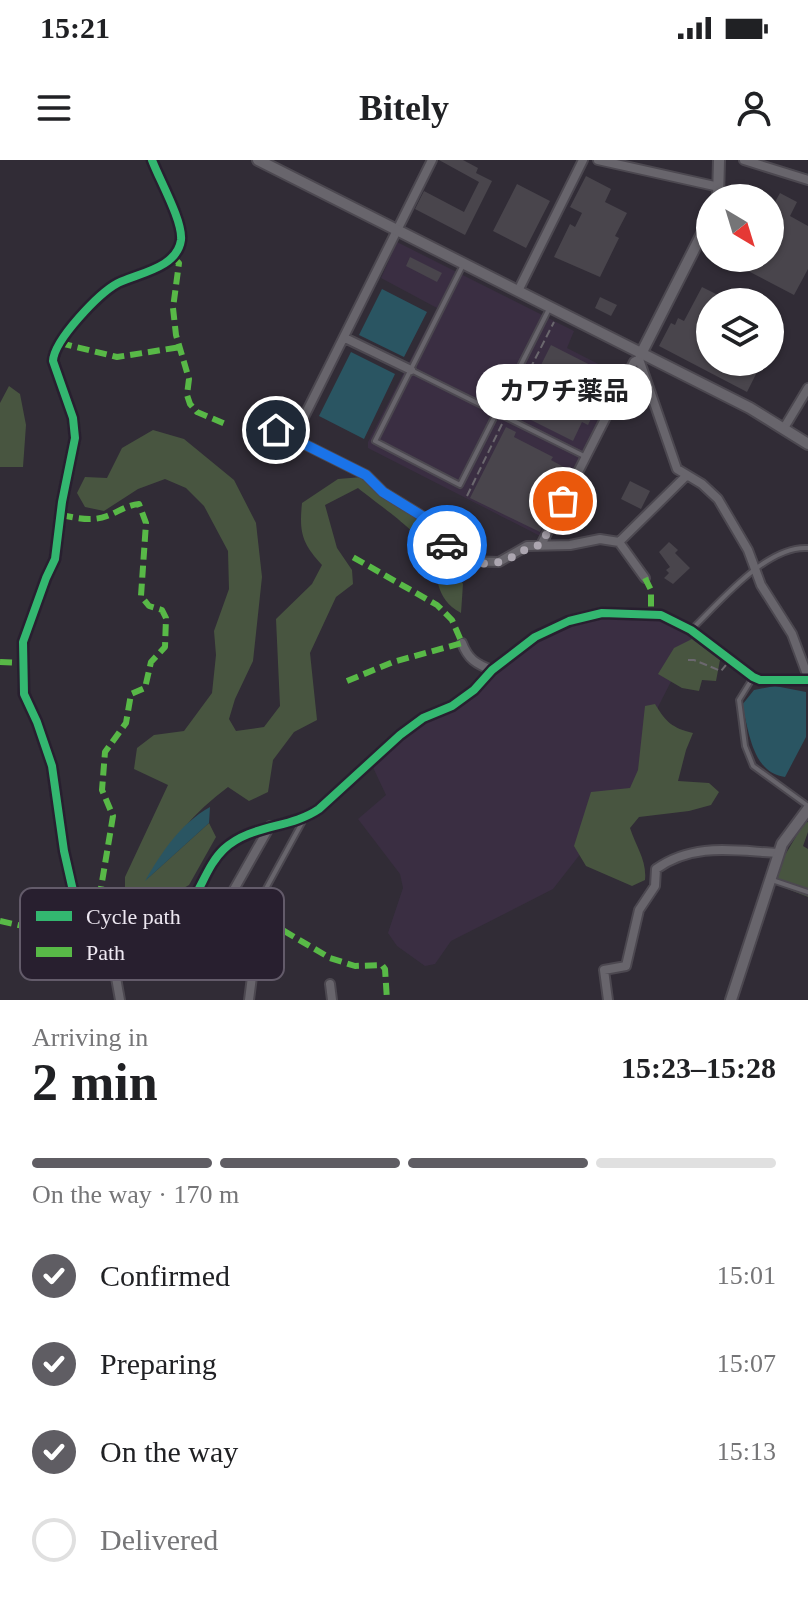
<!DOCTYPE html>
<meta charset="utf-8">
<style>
:root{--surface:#fff;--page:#f6f6f6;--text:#202124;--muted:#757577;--line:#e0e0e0;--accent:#5f5d63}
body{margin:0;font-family:"Times New Roman","Noto Sans JP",serif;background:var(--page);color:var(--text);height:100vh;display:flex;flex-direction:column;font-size:30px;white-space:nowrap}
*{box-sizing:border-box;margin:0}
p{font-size:26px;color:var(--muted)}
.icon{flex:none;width:44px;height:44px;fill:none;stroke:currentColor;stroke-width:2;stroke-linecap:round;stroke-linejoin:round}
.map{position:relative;height:840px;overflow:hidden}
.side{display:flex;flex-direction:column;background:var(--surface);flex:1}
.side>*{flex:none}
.needle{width:52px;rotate:142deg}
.controls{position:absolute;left:696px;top:24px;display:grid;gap:16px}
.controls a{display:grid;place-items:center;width:88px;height:88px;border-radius:50%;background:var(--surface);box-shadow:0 2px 6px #0004;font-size:40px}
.pin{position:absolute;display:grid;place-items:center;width:68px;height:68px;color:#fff;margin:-34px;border:4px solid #fff;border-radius:50%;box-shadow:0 2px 8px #0007}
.courier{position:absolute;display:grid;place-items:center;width:80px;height:80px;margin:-40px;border:6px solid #1a73e8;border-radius:50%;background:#fff;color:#222;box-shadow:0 2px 10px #0007}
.bubble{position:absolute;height:56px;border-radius:28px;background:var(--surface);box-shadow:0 2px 6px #0004;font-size:26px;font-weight:700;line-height:56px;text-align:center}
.headline em{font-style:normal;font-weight:700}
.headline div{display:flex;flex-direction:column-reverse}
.headline{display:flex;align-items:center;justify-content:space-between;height:136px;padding:0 32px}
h1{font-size:52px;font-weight:700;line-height:60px}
.bar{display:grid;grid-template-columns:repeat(4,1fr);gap:12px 8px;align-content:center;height:96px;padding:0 32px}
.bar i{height:10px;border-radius:6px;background:var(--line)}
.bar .active{background:var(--accent)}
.bar p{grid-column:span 4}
ol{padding:0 32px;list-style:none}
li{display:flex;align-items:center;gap:24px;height:88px}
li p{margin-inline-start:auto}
li .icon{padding:8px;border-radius:50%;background:var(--accent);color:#fff;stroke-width:4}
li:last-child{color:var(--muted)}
li i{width:44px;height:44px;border:4px solid var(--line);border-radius:50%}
.status{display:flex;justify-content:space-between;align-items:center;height:56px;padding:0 40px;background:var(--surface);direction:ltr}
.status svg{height:22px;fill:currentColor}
header{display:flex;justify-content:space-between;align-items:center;height:104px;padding:0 32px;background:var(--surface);font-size:36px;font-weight:700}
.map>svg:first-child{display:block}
.built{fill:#3a2e42}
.green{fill:#485540}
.water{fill:#2a5562}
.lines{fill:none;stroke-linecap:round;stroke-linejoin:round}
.stream{stroke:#2a5562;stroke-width:2}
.building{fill:#49454c}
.service-casing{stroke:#4c4850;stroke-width:8}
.minor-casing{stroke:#4c4850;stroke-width:12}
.tertiary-casing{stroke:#4c4850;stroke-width:14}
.path{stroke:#6b686e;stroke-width:2;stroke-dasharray:8 4;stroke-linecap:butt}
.service{stroke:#68656c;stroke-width:4}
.minor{stroke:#68656c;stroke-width:8}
.tertiary{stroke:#68656c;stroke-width:10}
.quiet{stroke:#58b947;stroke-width:6;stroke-dasharray:12 6;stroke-linecap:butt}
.cycleway-casing{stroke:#281f2f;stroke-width:13}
.cycleway{stroke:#33b770;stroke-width:8}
.done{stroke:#aca6b0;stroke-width:8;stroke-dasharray:0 14.4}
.route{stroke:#1a73e8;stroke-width:10}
.key{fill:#281f2f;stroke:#635b6a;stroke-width:2}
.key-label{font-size:22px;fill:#eee8f2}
</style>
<div class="status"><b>15:21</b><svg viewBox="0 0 49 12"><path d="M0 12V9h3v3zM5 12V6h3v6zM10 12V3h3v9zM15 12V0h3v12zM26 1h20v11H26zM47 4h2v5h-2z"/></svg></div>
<header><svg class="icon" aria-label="menu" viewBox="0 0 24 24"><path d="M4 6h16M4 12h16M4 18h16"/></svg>Bitely<svg class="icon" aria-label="person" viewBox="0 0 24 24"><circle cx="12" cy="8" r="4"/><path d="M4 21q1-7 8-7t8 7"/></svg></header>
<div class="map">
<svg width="808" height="840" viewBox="0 0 808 840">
<rect width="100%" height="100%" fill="#312c36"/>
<!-- built -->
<path class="built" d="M397,82L574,171L567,188L622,216L542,377L368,288V282L437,148L381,118Z
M651,454L703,479L683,498L658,547L659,589L637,636L585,688L553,729L451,781L435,804L425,806L397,786L388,773L403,728L400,714L358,659L386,635L370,601L400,575L452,546L535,477L584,457Z"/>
<!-- green -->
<path class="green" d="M9,226L20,234L26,265L23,307H0V243Z
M153,270L184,279L234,320L256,363L262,417L253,501L235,539L229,559L236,571L264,567L280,546L276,459L312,424L322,405C302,383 299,373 302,343L338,319L362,317L432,369L463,424L461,453C433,438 440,415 428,390C419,372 375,342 358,328L325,345L337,388L352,410L353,424L336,437L310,493L317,560L294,572L273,600L268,632L249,641L228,627C194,652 169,683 147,719L209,663L216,677L189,725L156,744L125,727V717L168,625L134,609L137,588L154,575L184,571L212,533L216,495L214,471L229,429L228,391L204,346L186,328L165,319L138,329L104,351L85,347L77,333L85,317L107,318L122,288Z
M692,479L720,500L716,521L702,520L699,531L682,528L658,514L674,488Z
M655,544C666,562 672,568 693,573L686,590L678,621L709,623L719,632L711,645L689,651L639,657L630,668C636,687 647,700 645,720L632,726L586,706L574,686L591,632L630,628L638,610L645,546Z
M808,662V672L803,686L808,689V737L780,726L775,712L804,663Z"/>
<!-- water -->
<path class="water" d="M382,129L427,152L404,197L359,175Z
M351,192L395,214L364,279L319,256Z
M775,526L806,532V577L785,617C752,613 749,570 742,545L754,530Z
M210,647L209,663L145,721C162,692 180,664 210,647Z"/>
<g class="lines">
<!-- stream -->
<path class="stream" d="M784,8L808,15"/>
</g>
<!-- building -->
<path class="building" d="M439,0H463L478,8L476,13L492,21L465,75L415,49L424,31L464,52L479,22Z
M586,16L611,29L605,42L627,53L615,76L619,78L600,117L554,97L570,64L575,67L582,53L570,47Z
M517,24L550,41L526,88L493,71Z
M780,33L797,42L790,56L808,66V109L794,135L723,98H770V40L775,42Z
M410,97L442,113L437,122L406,106Z
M702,127L732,142H710V202H762L747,232L659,186L671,163L675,165L678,158L684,161Z
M600,137L617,145L611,156L595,148Z
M551,185L606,213L594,239L599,242L588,265L582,262L573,281L517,253Z
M506,267L516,272L514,277L553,297L551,300L571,311L540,372L470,338Z
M630,321L650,331L641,349L621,339Z
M669,382L678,390L675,393L690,408L673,424L664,418L669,413L666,410L670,407L659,392Z"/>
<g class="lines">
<defs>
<path id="service" d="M463,105L375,281L460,325L550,147
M413,211L584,296
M692,469C720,442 767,385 808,388
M752,519L739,540L745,586L753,606L808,646
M772,720L808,732
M250,758L304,659"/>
<path id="minor" d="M598,0L719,27
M744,0L808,20
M518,131L583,0
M345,178L411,210
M642,192L639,199L677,309L702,324L718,339L748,390L761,425L792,474L808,517
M784,268L808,228
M276,270L366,315L383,332L422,356L440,372L452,395L462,401L499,402L527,386L570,385L600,379L619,382L645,418
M294,277L432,0
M619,382L686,316
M541,385L634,202L639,199
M462,483C468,499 476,504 492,510
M194,737L250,758
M223,749L270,666
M112,795L87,780L81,766L64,691L52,606L37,562L24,534L23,482L46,418L55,399L62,342L75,278L73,258L53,201C54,180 99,133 118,123C139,113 177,108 181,80C183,61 159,19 152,0
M112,795C143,780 171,770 192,741C203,724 209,703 224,689C251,664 290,669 319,649L400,575L423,558L452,546L474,530L492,510L535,477L569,461L602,453L661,455L691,470L753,517L760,520H808
M112,795L120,840
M330,824L332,840
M249,840L253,809
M608,840L604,810L626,806L639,750L655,726L656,709C694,682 735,691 778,693"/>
<path id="tertiary" d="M258,0L750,248L808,284
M718,38L719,0
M642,192L710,58
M731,840L782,684L808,649"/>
</defs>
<!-- service casing -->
<use href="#service" class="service-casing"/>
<!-- minor casing -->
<use href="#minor" class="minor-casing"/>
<!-- tertiary casing -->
<use href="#tertiary" class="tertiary-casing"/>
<!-- path -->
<path class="path" d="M508,252L554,162
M467,336L503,262
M688,500H694L721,511L726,505"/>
<!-- service -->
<use href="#service" class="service"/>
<!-- minor -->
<use href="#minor" class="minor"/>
<!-- tertiary -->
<use href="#tertiary" class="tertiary"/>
<!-- quiet -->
<path class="quiet" d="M173,97L179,103L173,148L176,175L189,219L187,235L190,244L197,252L228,265
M60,183L117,197L181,187
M61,355C77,358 91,362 107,356C118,352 127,345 139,344L146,363L141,436L149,446L162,450L166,458L165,487L151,502L145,528L131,534L126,563L105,592L102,630L113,656L101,728L78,752
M645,418L651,430V454
M0,502L23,503
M347,521L393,502L462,483L452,460L437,445L351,396
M250,758L279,768L330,798L355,806L382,805L385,809L387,840
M0,761L87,780"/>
<defs>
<path id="cycleway" d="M152,0C159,19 183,61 181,80C177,108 139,113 118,123C99,133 54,180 53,201L73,258L75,278L62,342L55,399L46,418L23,482L24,534L37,562L52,606L64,691L81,766L87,780L112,795C143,780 171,770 192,741C203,724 209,703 224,689C251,664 290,669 319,649L400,575L423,558L452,546L474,530L492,510L535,477L569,461L602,453L661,455L691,470L753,517L760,520H808"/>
</defs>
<!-- cycleway casing -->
<use href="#cycleway" class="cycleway-casing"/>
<!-- cycleway -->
<use href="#cycleway" class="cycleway"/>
</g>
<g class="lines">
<!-- done -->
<path class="done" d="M447,385C456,402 480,406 499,402C515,399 522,387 541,385L563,341"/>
<!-- route -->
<path class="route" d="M276,270L366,315L383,332L422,356L440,372L447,385"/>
</g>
<!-- legend -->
<rect x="20" y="728" width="264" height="92" rx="12" class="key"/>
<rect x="36" y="751" width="36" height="10" fill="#33b770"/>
<rect x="36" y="787" width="36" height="10" fill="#58b947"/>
<g class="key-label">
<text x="86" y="764">Cycle path</text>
<text x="86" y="800">Path</text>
</g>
</svg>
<div class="controls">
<a><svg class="needle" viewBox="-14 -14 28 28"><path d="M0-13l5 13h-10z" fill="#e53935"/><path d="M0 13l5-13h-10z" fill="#757577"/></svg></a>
<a><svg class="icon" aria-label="layers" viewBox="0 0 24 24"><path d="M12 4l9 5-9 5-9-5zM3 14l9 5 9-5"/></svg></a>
</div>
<div class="pin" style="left:563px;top:341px;background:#ea580c"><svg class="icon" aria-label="bag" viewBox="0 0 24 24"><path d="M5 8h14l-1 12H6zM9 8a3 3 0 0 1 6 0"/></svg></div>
<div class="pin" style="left:276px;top:270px;background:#1f2937"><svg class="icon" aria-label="home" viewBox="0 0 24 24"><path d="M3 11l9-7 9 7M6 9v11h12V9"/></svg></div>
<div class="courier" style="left:447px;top:385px"><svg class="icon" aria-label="car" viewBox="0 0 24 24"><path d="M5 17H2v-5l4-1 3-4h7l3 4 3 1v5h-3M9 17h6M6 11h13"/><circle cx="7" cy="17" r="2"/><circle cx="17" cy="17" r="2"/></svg></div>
<div class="bubble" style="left:476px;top:204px;width:176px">カワチ薬品</div>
</div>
<section class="side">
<div class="headline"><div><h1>2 min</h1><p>Arriving in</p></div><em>15:23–15:28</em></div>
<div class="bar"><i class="active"></i><i class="active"></i><i class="active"></i><i></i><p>On the way · 170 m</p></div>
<ol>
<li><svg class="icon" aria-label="check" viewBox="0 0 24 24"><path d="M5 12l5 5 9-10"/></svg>Confirmed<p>15:01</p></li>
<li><svg class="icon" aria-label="check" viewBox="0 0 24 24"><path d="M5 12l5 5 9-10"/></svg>Preparing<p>15:07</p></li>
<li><svg class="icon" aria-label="check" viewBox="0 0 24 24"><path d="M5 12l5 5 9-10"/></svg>On the way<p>15:13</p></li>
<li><i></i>Delivered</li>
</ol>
</section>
